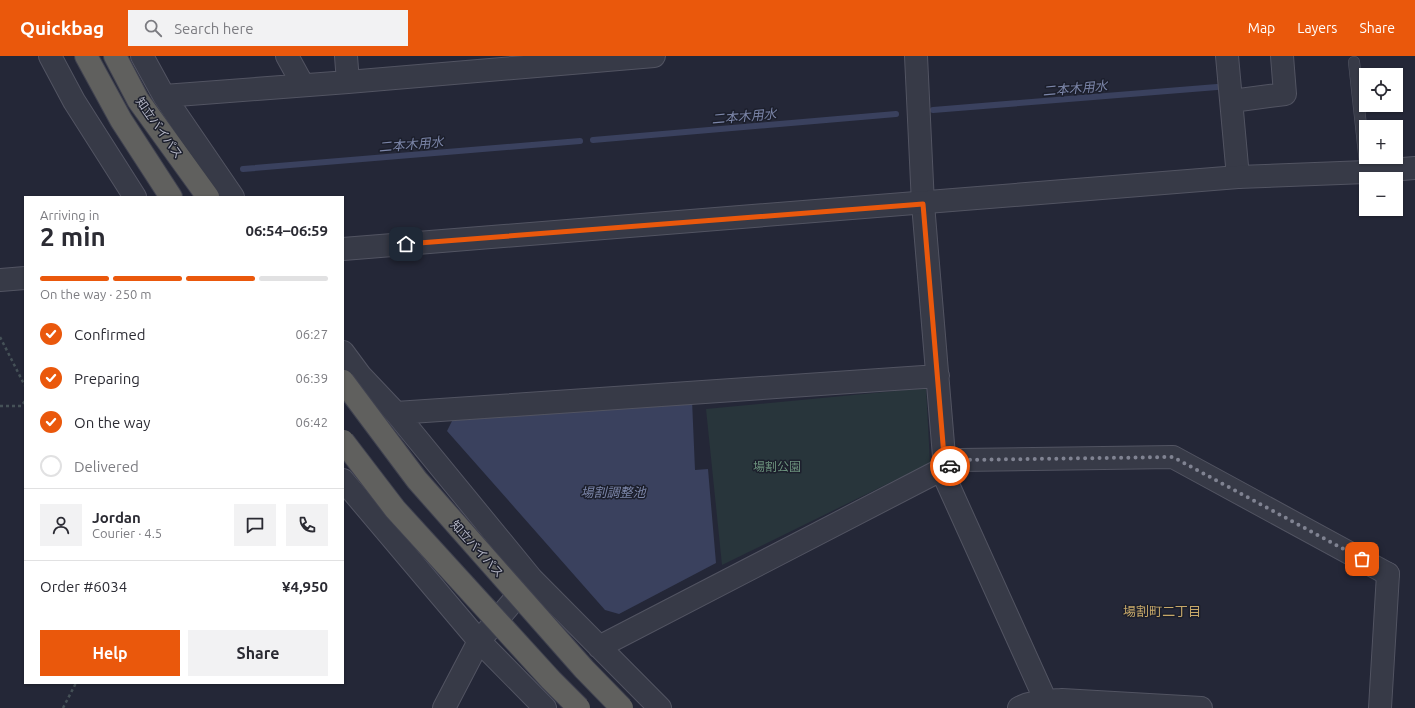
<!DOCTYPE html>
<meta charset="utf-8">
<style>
:root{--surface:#fff;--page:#f2f2f3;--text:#2b2b33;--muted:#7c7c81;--line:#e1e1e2;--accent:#ea580c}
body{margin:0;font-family:Ubuntu,"Noto Sans JP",sans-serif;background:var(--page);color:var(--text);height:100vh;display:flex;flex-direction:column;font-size:15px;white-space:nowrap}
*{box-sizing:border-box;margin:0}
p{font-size:13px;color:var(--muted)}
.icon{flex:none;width:22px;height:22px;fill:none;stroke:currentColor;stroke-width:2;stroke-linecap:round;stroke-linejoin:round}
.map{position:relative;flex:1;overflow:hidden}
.sheet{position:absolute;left:24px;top:140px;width:320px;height:488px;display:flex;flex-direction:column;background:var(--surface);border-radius:0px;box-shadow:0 1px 3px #0004}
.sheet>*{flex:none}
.buttons{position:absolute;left:1359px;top:12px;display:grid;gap:8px}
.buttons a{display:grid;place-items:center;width:44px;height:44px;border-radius:0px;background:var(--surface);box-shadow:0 1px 3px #0004;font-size:20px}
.pin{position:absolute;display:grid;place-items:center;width:34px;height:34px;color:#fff;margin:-17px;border-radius:8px;box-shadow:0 2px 6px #0006}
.courier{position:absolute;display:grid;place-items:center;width:40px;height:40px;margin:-20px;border:3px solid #ea580c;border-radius:50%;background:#fff;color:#222;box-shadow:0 1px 5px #0007}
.head em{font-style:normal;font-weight:700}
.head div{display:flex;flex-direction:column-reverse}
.head{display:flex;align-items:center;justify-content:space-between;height:68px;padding:0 16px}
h1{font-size:26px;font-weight:700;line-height:30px}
.bar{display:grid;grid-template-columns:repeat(4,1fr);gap:6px 4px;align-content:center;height:48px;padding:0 16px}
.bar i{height:5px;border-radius:3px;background:var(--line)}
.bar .active{background:var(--accent)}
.bar p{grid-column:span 4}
.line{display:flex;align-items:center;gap:10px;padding:0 16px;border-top:1px solid var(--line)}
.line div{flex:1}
.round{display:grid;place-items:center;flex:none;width:42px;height:42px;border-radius:0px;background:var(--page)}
ol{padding:0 16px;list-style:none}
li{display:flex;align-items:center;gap:12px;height:44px}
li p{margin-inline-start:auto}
li .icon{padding:4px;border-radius:50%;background:var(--accent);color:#fff;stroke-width:4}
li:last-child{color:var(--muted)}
li i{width:22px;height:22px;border:2px solid var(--line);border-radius:50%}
.action{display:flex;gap:8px;margin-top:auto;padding:8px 16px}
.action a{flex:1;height:46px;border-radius:0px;background:var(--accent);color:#fff;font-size:16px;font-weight:700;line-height:46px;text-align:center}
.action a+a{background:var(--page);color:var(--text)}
header{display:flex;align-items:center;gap:24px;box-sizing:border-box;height:56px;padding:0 20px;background:var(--accent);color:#fff}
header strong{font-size:19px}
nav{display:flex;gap:22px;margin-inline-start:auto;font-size:14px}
.search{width:280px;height:36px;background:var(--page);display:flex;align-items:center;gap:10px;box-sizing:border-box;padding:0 14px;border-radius:0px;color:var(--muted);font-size:15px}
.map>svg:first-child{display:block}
.green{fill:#28353b}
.water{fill:#3a415e}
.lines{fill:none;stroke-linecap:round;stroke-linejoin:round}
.stream{stroke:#3a415e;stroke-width:6}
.service-casing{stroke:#525462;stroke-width:12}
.minor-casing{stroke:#525462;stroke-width:24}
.tertiary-casing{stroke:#525462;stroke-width:24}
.trunk-casing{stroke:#3f414f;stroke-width:24}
.path{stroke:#455157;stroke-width:2.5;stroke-dasharray:3 3;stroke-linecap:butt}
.service{stroke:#373a47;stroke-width:11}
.minor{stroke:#373a47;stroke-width:22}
.tertiary{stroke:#373a47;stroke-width:22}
.trunk{stroke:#60605e;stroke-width:22}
.trunk-bridge-casing{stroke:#3f414f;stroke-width:24;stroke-linecap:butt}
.trunk-bridge{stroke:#60605e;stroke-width:22}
.done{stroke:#808392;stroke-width:4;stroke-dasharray:0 7.2}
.route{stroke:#ea580c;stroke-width:5}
.labels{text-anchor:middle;stroke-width:3;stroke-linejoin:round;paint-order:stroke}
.street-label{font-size:12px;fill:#b2b4c3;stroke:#1c1f2c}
.park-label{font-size:12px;fill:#6c927d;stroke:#1c1f2c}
.water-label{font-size:13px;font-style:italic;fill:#7c86a9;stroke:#1c1f2c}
.neighbourhood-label{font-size:13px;fill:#c7a869;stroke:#1c1f2c}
</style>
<header>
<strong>Quickbag</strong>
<div class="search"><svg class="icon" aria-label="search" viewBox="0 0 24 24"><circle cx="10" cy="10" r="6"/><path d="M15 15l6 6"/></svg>Search here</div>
<nav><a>Map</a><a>Layers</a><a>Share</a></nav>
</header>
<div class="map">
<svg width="1415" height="652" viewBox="0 0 1415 652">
<rect width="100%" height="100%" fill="#242737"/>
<!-- green -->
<path class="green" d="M926,332L930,407L722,509L706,353Z"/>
<!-- water -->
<path class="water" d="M692,344L695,414L708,413L716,507L619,558L605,554L447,375L453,363Z"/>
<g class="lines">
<!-- stream -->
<path class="stream" d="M933,54L1217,31
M593,84L896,58
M243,113L580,85"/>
<defs>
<path id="service" d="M1354,6L1366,116"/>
<path id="minor" d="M50,0L74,45L135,141
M142,0L164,40L233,141
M287,0L303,29
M916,0L923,148L946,424L1049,652
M1227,0L1238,121
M348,26L654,0
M164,40L348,26L346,0
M1232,45L1285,38L1282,0
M343,296L360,319L396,357L532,523L660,652
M396,357L938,320
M343,424L479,585L545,652
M599,591L960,404L1173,401L1388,518
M444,652L479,585L531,524
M1019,652C1032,645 1047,645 1062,644L1201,652"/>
<path id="tertiary" d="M343,193L1238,121L1366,116L1415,112
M0,224L25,222
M1380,652L1388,518"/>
<path id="trunk" d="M86,0L121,64L171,141
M115,0L138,44L208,141"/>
</defs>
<!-- service casing -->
<use href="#service" class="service-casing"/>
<!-- minor casing -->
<use href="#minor" class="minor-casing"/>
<!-- tertiary casing -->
<use href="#tertiary" class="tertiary-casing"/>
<!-- trunk casing -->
<use href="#trunk" class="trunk-casing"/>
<!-- path -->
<path class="path" d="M0,281L25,330
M0,350H21L25,345
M63,652L76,627"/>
<!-- service -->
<use href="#service" class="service"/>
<!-- minor -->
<use href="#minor" class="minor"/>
<!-- tertiary -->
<use href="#tertiary" class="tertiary"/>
<!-- trunk -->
<use href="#trunk" class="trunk"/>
<defs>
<path id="trunk-bridge" d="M343,325L417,424L584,613L622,652
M343,385L395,453L551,624L579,652"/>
</defs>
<!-- trunk-bridge casing -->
<use href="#trunk-bridge" class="trunk-bridge-casing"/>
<!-- trunk-bridge -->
<use href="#trunk-bridge" class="trunk-bridge"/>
</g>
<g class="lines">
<!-- done -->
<path class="done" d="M950,410L960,404L1173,401L1362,503"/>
<!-- route -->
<path class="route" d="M406,188L923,148L945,412L950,410"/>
</g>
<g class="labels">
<!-- street labels -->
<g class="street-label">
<text transform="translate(159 72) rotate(55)" y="4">知立バイパス</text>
<text transform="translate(477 493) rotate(48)" y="4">知立バイパス</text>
</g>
<!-- park labels -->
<g class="park-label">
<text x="777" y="415">場割公園</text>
</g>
<!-- water labels -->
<g class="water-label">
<text transform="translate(1075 32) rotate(-5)" y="5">二本木用水</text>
<text transform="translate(744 60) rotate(-5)" y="5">二本木用水</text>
<text transform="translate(411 88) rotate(-5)" y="5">二本木用水</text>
<text x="613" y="441">場割調整池</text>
</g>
<!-- neighbourhood labels -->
<g class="neighbourhood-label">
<text x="1162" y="560">場割町二丁目</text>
</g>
</g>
</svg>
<div class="buttons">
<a><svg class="icon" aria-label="locate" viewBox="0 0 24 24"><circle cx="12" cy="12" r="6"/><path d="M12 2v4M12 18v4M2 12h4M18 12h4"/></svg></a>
<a>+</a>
<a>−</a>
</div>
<div class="pin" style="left:1362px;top:503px;background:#ea580c"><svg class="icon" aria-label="bag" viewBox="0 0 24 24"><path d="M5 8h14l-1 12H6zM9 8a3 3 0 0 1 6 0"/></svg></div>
<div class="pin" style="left:406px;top:188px;background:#1f2937"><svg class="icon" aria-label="home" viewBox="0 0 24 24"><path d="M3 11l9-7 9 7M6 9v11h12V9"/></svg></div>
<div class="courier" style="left:950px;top:410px"><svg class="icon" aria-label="car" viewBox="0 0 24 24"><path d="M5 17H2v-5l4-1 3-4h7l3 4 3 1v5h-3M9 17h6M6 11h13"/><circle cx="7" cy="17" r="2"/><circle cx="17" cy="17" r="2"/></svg></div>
<section class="sheet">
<div class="head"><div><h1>2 min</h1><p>Arriving in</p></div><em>06:54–06:59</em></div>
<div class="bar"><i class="active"></i><i class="active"></i><i class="active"></i><i></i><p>On the way · 250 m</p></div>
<ol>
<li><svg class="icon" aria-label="check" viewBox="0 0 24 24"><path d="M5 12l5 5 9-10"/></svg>Confirmed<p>06:27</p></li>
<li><svg class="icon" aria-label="check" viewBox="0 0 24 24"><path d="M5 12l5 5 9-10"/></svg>Preparing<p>06:39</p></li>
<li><svg class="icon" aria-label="check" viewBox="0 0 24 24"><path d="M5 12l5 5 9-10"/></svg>On the way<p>06:42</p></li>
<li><i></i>Delivered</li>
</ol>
<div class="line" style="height:72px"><a class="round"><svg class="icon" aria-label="person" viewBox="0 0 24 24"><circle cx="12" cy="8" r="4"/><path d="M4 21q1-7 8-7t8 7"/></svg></a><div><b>Jordan</b><p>Courier · 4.5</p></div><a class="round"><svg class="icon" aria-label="chat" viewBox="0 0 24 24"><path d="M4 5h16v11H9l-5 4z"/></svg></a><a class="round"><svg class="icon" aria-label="phone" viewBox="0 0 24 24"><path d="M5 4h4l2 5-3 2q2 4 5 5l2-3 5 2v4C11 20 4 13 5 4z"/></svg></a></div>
<div class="line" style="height:52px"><div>Order #6034</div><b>¥4,950</b></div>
<div class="action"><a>Help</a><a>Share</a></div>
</section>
</div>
